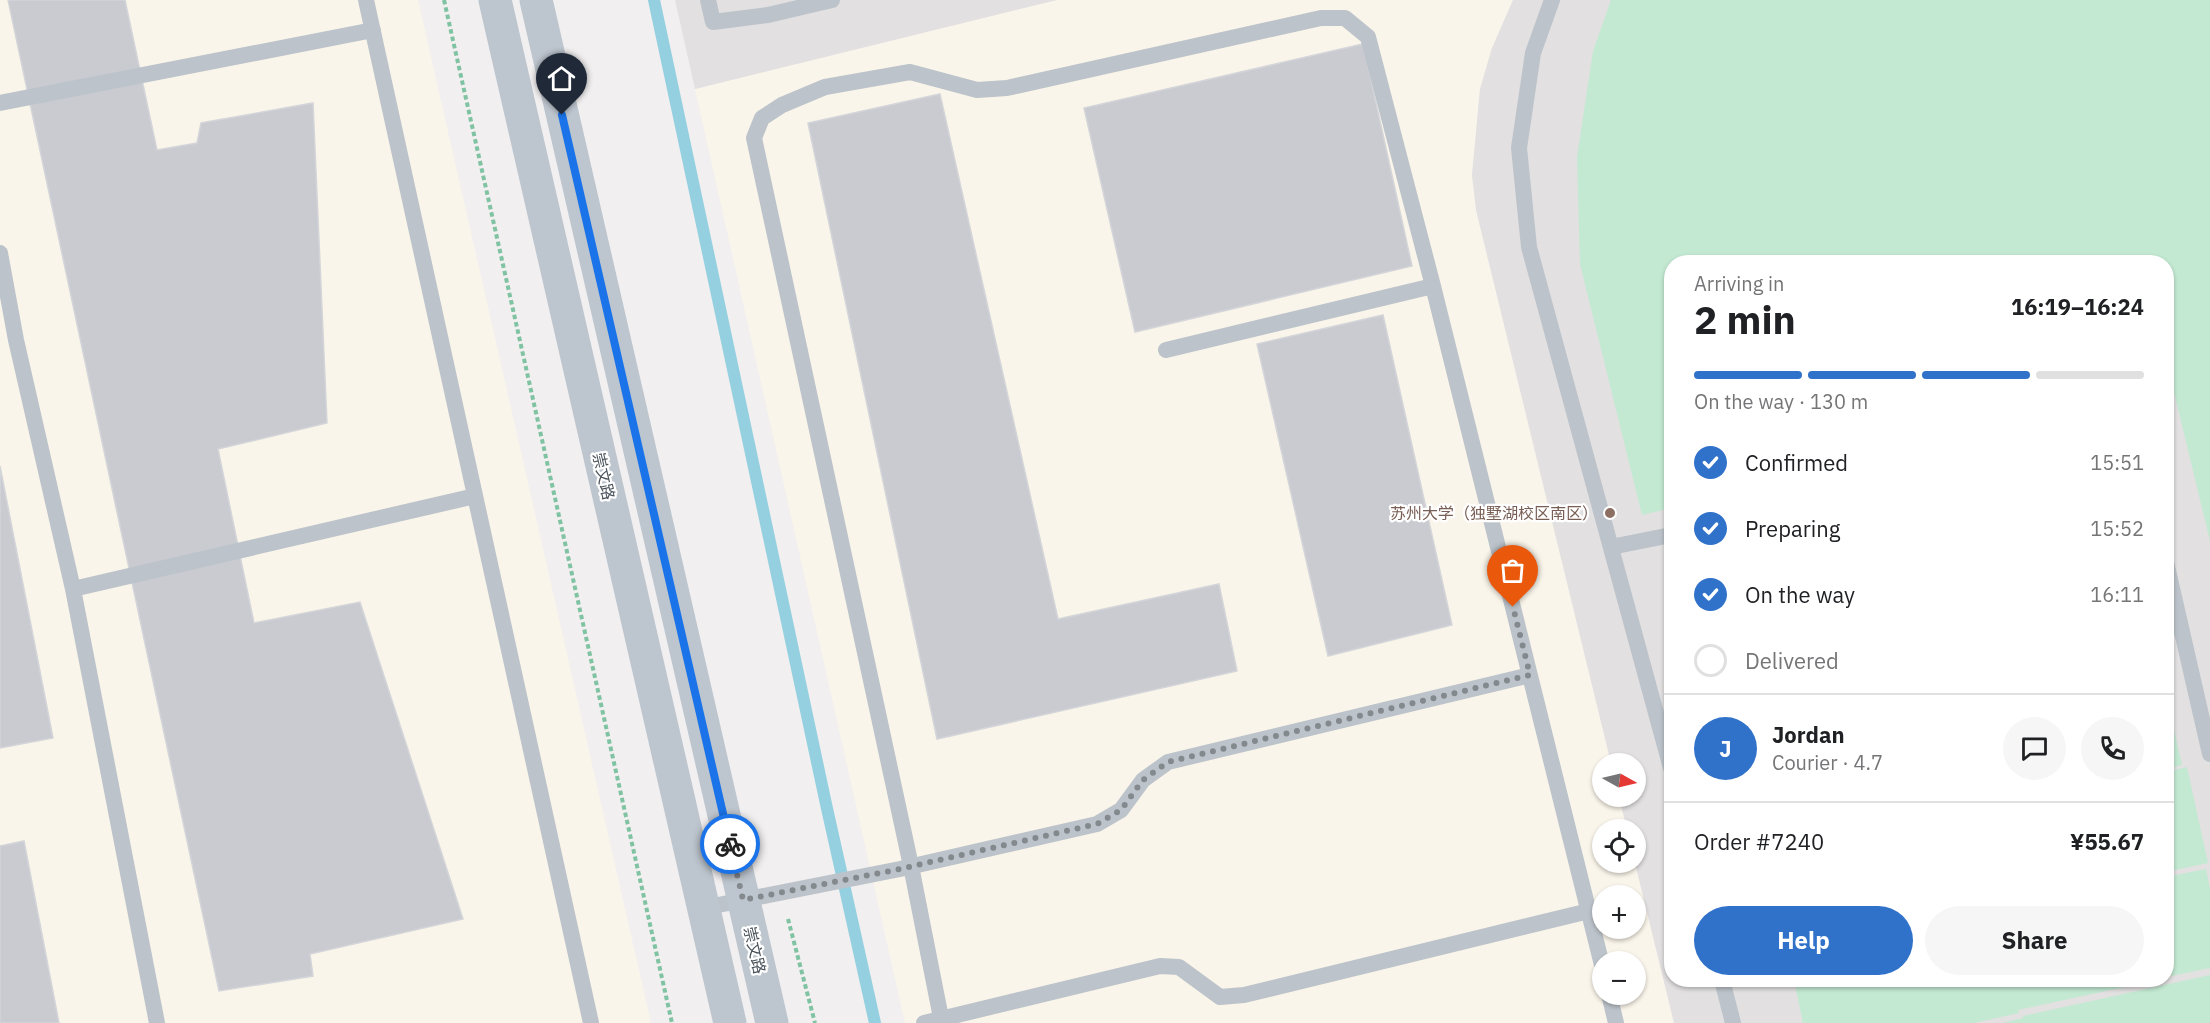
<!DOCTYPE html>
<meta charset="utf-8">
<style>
:root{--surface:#fff;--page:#f6f6f6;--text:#202124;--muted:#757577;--line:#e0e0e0;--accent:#3071c9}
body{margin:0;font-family:"IBM Plex Sans","Noto Sans SC",sans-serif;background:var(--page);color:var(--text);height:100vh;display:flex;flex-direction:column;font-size:22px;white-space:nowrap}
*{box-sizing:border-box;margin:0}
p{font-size:20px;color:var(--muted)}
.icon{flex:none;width:33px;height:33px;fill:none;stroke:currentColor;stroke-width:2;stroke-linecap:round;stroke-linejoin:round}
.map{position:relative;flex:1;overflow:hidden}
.sheet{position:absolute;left:1664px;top:255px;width:510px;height:732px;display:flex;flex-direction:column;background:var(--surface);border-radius:24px;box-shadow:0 2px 4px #0004}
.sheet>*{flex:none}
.needle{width:39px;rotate:98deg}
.fabs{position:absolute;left:1592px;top:753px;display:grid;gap:12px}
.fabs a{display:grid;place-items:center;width:54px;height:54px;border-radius:50%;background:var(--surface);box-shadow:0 2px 4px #0004;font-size:30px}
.pin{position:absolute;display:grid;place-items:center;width:51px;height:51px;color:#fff;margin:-62px -26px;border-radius:50% 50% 50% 0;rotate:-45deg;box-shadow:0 0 6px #0007}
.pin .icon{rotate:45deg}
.courier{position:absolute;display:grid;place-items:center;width:60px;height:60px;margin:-30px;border:4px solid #1a73e8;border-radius:50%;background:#fff;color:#222;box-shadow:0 2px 8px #0007}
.overview em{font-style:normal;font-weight:700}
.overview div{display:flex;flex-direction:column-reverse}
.overview{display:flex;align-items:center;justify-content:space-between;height:102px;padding:0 30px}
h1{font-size:39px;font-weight:700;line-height:45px}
.bar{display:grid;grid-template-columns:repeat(4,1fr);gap:9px 6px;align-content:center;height:72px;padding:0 30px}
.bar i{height:8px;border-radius:4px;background:var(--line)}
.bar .selected{background:var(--accent)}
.bar p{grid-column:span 4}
.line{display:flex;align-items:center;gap:15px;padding:0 30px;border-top:2px solid var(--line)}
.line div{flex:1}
.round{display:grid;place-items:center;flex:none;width:63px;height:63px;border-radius:32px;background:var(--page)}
ol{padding:0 30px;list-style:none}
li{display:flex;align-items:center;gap:18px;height:66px}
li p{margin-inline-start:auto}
li .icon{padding:6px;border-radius:50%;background:var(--accent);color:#fff;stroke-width:4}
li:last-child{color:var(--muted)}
li i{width:33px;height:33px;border:3px solid var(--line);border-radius:50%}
.action{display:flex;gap:12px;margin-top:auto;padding:12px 30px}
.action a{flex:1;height:69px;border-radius:36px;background:var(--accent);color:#fff;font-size:24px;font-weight:700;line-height:69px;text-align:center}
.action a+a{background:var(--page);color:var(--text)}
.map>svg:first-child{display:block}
.commercial{fill:#faf5ea;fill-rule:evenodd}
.education{fill:#e2e0e0;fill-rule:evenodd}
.green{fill:#c3e9d2}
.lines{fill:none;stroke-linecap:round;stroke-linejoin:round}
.stream{stroke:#95d0e0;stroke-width:12}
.building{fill:#c9cbd1;stroke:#d3d5d9;stroke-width:1.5}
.path{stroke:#7fc3a2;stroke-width:4;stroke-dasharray:4.5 3;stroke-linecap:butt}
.lane{stroke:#bcc3ca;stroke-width:16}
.secondary{stroke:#bdc5ce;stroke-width:33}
.done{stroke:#84898e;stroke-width:6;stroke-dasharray:0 10.8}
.route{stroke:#1a73e8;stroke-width:8}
.education-dot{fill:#8d6e63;stroke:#fff;stroke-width:2}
.labels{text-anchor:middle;stroke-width:4.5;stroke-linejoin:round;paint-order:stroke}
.street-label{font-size:16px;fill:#49525a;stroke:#fff}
.education-label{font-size:16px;fill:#785e54;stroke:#fff;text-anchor:end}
</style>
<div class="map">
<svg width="2210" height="1023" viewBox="0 0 2210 1023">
<rect width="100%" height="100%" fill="#f1efef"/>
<!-- commercial -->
<path class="commercial" d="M0,0H418L651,1023H0Z
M1057,0H1513L1492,48L1480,89L1472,175L1476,210L1611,763L1602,764V796L1619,797L1627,829L1602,830V862L1635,863L1674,1023H905L695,89ZM1602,896H1635V928H1602ZM1602,962H1635V994H1602Z"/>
<!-- education -->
<path class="education" d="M675,0H1057L695,89Z
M1513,0H2210V1023H1674L1635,863V830L1627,829L1619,797L1635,796V764L1611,763L1476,210L1472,175L1480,89L1492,48ZM1671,262H2166V980H1671Z"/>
<!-- green -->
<path class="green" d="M1611,0H2210V541L2172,384L2166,385V262H1671V508L1642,515L1580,264L1577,157L1593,51Z
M2166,695L2182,765L2166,769Z
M2187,767L2208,863L2166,872V772Z
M2206,869L2210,889V968L2166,977V877Z
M2210,975V1023H2002L2023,1018V1016Z
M1794,980H2157L2018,1010L2019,1013L1974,1023H1803Z"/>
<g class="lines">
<!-- stream -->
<path class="stream" d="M654,0L826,804L875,1023"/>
</g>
<!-- building -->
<path class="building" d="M8,0H125L157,150L197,143L201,123L313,103L327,423L218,449L254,623L360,602L463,919L310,954L313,976L219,991Z
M1363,44L1412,266L1135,332L1084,108Z
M940,94L1058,619L1219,584L1237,671L937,739L808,123Z
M1383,315L1452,625L1328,656L1257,344Z
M0,466L53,738L0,748Z
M24,841L59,1023H0V846Z"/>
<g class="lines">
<!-- path -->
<path class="path" d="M444,0L672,1023
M788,919L815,1023"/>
<!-- lane -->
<path class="lane" d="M366,0L591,1023
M708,0L713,22L768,15L832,0
M1552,0L1533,53L1519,148L1529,247L1671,768
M0,103L373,30
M0,253L16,340L73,589L157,1023
M1166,350L1433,286
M1611,547L1671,535
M2166,562L2210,754
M73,589L475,496
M703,908L900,869L1097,824L1121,810L1143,780L1168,762L1530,675
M1722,980L1733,1023
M1609,994L1616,1023
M924,1023L1160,966L1179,967L1220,997L1244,995L1589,911
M942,1023L911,866L754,138L762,118L782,105L825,87L910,72L977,90L1007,88L1321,18H1345L1368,37L1433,286L1602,965"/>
<!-- secondary -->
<path class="secondary" d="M495,0L730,1023
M536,0L772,1023"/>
</g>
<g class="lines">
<!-- done -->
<path class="done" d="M730,844L743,900L900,869L1097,824L1121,810L1143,780L1168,762L1530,675L1513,607"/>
<!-- route -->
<path class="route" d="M562,115L730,844"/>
</g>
<!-- markers -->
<circle class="education-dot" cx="1610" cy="513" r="6"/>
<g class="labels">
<!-- street labels -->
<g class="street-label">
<text transform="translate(604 476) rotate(77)" y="6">崇文路</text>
<text transform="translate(755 950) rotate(77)" y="6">崇文路</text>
</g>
<!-- education labels -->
<g class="education-label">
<text x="1598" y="519">苏州大学（独墅湖校区南区）</text>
</g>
</g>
</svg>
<div class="fabs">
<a><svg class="needle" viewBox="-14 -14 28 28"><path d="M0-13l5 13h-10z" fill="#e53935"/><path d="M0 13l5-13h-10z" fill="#757577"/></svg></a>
<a><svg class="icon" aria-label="locate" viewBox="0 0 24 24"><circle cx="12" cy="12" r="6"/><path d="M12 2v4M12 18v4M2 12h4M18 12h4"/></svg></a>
<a>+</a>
<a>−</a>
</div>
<div class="pin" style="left:1513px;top:607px;background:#ea580c"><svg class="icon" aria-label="bag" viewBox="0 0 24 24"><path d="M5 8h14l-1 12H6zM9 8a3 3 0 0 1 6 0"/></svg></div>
<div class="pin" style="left:562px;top:115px;background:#1f2937"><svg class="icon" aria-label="home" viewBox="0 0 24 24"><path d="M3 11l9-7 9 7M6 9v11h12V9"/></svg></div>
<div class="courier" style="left:730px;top:844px"><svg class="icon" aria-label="bike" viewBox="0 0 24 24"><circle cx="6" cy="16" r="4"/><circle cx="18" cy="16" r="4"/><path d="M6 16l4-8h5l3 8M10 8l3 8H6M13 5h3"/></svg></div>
<section class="sheet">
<div class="overview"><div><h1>2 min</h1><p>Arriving in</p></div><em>16:19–16:24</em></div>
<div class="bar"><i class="selected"></i><i class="selected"></i><i class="selected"></i><i></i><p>On the way · 130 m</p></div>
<ol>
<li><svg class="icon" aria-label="check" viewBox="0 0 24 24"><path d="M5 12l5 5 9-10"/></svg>Confirmed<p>15:51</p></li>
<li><svg class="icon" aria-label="check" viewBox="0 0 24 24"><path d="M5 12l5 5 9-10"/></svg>Preparing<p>15:52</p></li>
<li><svg class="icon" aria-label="check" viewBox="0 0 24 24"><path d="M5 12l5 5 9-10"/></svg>On the way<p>16:11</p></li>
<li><i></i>Delivered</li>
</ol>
<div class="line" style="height:108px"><b class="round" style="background:var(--accent);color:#fff">J</b><div><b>Jordan</b><p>Courier · 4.7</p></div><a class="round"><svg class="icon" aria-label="chat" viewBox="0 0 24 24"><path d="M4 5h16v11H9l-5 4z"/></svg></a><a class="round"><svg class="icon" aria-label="phone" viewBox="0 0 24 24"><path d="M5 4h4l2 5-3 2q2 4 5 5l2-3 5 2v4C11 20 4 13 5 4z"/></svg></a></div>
<div class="line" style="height:78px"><div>Order #7240</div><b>¥55.67</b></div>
<div class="action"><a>Help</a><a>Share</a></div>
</section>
</div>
